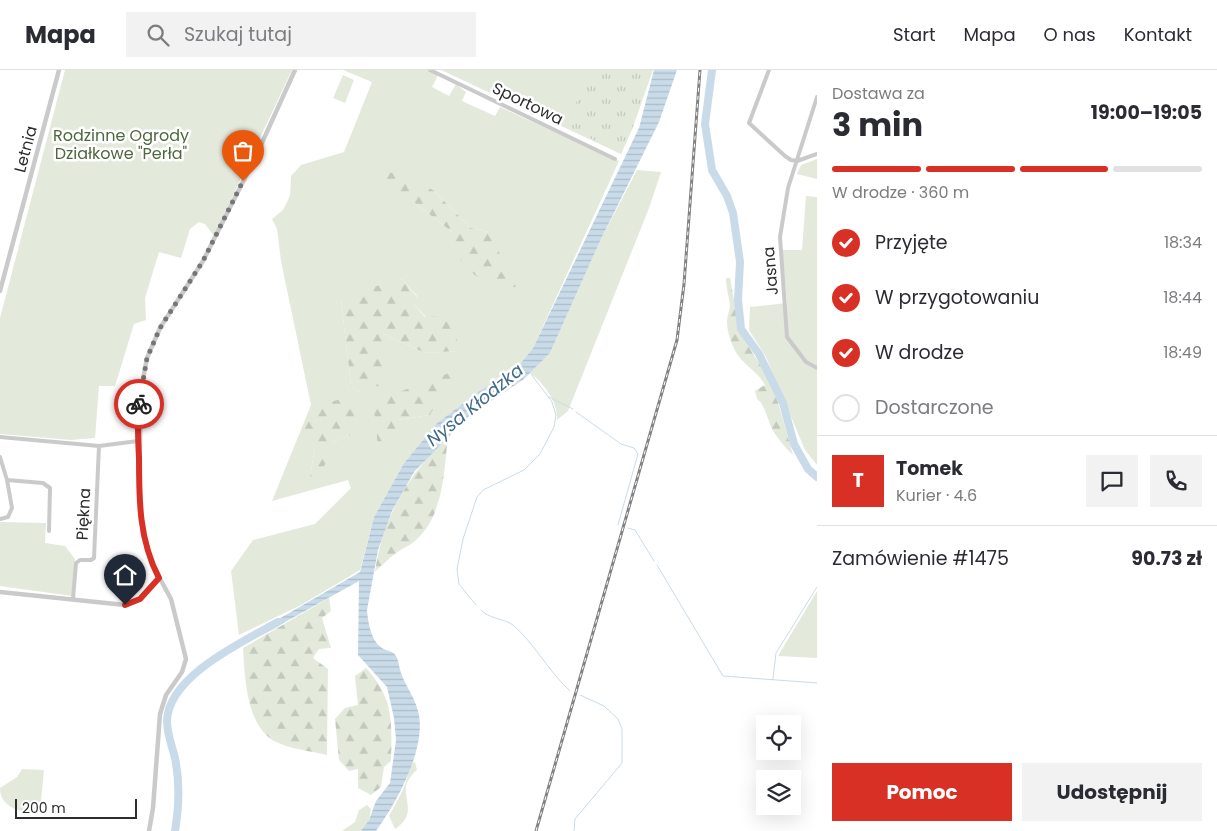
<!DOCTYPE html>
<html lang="pl">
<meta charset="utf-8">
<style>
:root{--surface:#fff;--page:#f2f2f3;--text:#2b2b33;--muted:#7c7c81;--line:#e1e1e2;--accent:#d93025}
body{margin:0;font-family:Poppins,sans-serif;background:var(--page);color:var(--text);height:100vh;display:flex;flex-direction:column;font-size:19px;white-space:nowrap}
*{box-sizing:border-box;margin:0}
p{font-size:16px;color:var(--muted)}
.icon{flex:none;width:28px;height:28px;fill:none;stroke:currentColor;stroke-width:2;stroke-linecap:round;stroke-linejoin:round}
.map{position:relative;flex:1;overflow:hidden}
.side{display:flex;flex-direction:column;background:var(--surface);width:400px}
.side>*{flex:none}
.buttons{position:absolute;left:756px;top:645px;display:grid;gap:10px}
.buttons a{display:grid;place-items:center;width:45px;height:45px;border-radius:0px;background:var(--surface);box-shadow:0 5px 20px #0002;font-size:25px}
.scale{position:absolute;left:15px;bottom:12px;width:122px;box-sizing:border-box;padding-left:5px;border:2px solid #2d2d2d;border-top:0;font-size:14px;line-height:18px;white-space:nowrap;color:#2d2d2d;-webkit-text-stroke:4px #fff;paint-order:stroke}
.pin{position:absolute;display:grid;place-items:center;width:42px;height:42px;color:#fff;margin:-51px -21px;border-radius:50% 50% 50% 0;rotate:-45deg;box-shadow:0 0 5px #0007}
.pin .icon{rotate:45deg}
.courier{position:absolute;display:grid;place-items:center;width:50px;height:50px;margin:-25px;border:4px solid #d93025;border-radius:50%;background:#fff;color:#222;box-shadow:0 1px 6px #0007}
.summary em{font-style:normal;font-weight:700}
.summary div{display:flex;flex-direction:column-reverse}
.summary{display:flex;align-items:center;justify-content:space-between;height:85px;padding:0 15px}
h1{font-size:32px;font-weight:700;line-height:38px}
.bar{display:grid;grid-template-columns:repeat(4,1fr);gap:8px 5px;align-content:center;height:60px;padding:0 15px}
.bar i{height:6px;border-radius:4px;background:var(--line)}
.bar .current{background:var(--accent)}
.bar p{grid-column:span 4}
.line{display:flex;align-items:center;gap:12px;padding:0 15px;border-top:1px solid var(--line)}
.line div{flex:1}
.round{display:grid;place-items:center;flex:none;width:52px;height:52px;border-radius:0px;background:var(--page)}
ol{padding:0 15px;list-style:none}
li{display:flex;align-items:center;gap:15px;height:55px}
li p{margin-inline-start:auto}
li .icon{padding:5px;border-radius:50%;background:var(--accent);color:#fff;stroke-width:4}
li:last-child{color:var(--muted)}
li i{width:28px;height:28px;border:2px solid var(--line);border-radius:50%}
.cta{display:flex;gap:10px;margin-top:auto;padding:10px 15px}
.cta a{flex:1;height:58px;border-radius:0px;background:var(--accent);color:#fff;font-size:20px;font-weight:700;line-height:58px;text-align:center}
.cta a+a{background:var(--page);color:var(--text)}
header{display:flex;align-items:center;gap:30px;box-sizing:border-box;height:70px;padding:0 25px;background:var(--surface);border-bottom:1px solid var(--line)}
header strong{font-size:24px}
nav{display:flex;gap:28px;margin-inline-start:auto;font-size:18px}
.search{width:350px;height:45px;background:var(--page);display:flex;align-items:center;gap:12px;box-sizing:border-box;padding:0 18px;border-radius:0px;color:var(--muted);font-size:19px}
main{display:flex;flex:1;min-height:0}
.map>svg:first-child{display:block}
.green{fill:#e3eadc;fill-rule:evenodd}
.forest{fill:url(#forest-firs)}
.park{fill:url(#park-tufts)}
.water{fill:url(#water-rules)}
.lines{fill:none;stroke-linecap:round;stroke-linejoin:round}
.stream{stroke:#c9dbe9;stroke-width:1}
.river{stroke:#c9dbe9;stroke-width:8}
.minor{stroke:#cacaca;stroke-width:4}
.tertiary{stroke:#cacaca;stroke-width:4.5}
.rail-casing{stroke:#828282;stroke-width:3}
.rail{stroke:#fff;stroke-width:1;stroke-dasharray:4;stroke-linecap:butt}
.done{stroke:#767676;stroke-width:5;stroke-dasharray:0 9}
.route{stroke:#d93025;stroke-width:6}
.labels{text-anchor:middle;stroke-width:5;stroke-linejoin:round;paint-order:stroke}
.street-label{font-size:16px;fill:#2d2d2d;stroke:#fff}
.park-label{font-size:16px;fill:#4f673d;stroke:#fff}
.water-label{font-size:18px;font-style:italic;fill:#406b8b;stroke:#fff}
</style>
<header>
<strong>Mapa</strong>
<div class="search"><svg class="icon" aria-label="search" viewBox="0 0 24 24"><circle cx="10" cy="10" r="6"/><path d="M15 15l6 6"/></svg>Szukaj tutaj</div>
<nav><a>Start</a><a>Mapa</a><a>O nas</a><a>Kontakt</a></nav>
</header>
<main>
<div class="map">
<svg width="817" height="761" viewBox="0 0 817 761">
<defs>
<pattern id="forest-firs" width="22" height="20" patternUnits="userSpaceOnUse" patternTransform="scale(1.25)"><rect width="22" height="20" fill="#e3eadc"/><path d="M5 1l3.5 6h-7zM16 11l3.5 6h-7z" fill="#c3c9bd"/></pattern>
<pattern id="park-tufts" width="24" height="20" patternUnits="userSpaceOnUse" patternTransform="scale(1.25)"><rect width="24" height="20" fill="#e3eadc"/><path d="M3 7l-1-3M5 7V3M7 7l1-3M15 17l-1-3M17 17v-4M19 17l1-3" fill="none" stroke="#c3c9bd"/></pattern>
<pattern id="water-rules" width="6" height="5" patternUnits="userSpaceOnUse" patternTransform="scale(1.25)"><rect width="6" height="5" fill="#c9dbe9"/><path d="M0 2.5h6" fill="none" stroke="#adbcc8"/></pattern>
</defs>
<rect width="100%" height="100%" fill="#fff"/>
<!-- green -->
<path class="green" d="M65,0H292L214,166L205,154L199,152L190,159L181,188L159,182L145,228L146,250L134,254L115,316H99L95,368L71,370L0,364V248Z
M343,0H427L438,5L432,17L449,26L456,14L466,22L462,31L495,46L500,37L619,91L533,278L516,299L481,320L437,353L404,393L374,447L360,500L301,535L239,565L231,501L253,470L315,454L351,418L348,410L272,431L311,335L281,191L277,159L272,149L283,140L290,126L291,106L301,95L344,82L372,12ZM433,120L471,158L489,162H452L411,130ZM402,209L417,226L414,234L457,281L425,283L384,264L359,322L351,316L341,230ZM449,304L430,345L398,350ZM355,363L334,372L310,406L315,378Z
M441,0H653L633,57L621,84Z
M343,5L354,10L345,33L333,28Z
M817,89V109L797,104L801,95Z
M637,100L661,102L649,138L568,341L557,350C558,332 544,313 530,303L550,283L601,169Z
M806,126L817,127V395L805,380L766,287L749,260L750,237L787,233L782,180H802Z
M0,452L46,453L45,473L65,476L75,489L72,526L0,516Z
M817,521V588L778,586Z
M415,692L417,700C414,702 411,706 409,709C398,726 421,741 395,759L389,746L403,720L412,693Z
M22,699L44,700L40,741C23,745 0,738 0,718L17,707Z
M367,735L371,739L369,750L362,761H342L355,752L359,740Z"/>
<!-- forest -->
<path class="forest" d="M380,98L433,120L471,158L489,162L516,217C478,215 472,205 450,176L452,162L411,130L399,129L378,113Z
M730,208L740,263L766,304L778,332L793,385C785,378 779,370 773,361C768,352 765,334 757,329L755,321L765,315C759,303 745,296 737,284C731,274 727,262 727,251C727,246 730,240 730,235C729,226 726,218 726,208Z
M402,209L417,227L414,234L425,247L448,245L457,258V281L425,283L384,264L381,315L359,322L351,316L341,230L344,225Z
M449,303L456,313L444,319L430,345L398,350L391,375L378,376L373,332Z
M348,327L364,344L355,363L334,372L319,409L310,406L315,378L303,362L316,336Z
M448,366C444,401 444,446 415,471C409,476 401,479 395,484C388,489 381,496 375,502C383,446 408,405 448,366Z
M329,528L331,541L322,548L331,578L319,579L313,588L328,599L327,685C311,681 289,679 274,671C246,655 245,607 243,578Z
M366,598C394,628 392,653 391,691L384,697L381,717L371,725L358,718V699L349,701L339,690L335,649L345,638L358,635L355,606Z"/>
<!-- park -->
<path class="park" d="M585,0H650L633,57L621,84L561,53L566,43L573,39L583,18L578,16Z"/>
<!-- water -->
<path class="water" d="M654,0H677L659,52L601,169L550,283L524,309L468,347L414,402L392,441L378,480L367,540C368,552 371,571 382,578C388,582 394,580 397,588C399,592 399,598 401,603C406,617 416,629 419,645C425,681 397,732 376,761H361L369,750L376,731L390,713L396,670L394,648L387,617L358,585L359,511L269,561L270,554L360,502L374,447L404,393L437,353L481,320L516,299L533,278L639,58Z"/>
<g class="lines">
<!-- stream -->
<path class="stream" d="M549,327L573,339
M576,342L621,374L634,378L638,384L618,455
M628,458L635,460L654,491
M657,495L723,606L817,613
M476,535L459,514L457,499L463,469L477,427L483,420L524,400L540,384L554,357L556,345L552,332L531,304
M481,540C489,549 503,548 513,555C535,574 548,601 570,621
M773,609L776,583L817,517
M574,761L575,749L622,693V659L618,649L604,636L580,625"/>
<!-- river -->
<path class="river" d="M712,0L705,54L712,100L727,126L733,143L740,192L738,230L741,259L759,284L783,333L794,374L808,399L817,407
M175,761C179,737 180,712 175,688C172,676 167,664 167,651C168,606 244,571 278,552"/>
<!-- minor -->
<path class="minor" d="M430,0L615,89
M769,0L749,53L785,86L791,90L797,91
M817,27L788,118L780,167L787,267L806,292L817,298
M797,91L817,84
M0,367L99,376L138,371
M0,387L7,410L43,413L50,418L49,461
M0,449L8,447L12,438L7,410
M73,529L76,493L80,490H91L94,488L99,376"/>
<!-- tertiary -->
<path class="tertiary" d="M0,221L59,0
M0,522L125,535L140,529L159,508
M149,761L153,738L160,644L166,625L182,602L186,589L171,529L151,492L143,464L139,423L141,320L147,288L160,258L203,191L256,86L295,0"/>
<defs>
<path id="rail" d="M536,761L677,270L684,214L700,0"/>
</defs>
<!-- rail casing -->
<use href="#rail" class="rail-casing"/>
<!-- rail -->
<use href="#rail" class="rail"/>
</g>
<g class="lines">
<!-- done -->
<path class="done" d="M139,334L147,288L160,258L203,191L243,111"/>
<!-- route -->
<path class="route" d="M125,535L140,529L159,508C139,470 139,430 139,388C138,370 137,352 139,334"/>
</g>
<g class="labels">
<!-- street labels -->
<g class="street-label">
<text transform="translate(528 33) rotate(26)" y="6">Sportowa</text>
<text transform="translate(25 79) rotate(-75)" y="6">Letnia</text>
<text transform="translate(770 201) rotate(-95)" y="6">Jasna</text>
<text transform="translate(83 444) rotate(-87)" y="6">Piękna</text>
</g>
<!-- park labels -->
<g class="park-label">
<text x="121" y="71">Rodzinne Ogrody<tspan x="121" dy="18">Działkowe "Perła"</tspan></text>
</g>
<!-- water labels -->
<g class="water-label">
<text transform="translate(475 335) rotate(-39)" y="6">Nysa Kłodzka</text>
</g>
</g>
</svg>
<div class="buttons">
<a><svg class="icon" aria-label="locate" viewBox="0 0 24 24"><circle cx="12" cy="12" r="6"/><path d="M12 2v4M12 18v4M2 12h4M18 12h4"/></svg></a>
<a><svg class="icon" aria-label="layers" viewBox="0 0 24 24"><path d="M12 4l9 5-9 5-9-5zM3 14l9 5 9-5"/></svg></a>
</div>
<div class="scale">200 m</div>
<div class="pin" style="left:243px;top:111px;background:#ea580c"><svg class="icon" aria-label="bag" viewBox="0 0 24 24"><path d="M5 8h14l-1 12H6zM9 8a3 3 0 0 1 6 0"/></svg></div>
<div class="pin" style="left:125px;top:535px;background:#1f2937"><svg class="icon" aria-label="home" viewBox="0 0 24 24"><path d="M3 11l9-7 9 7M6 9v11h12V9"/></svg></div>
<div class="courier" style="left:139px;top:334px"><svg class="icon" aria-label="bike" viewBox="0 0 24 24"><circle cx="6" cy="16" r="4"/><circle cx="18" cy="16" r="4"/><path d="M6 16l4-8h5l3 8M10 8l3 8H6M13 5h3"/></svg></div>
</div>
<section class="side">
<div class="summary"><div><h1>3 min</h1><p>Dostawa za</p></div><em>19:00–19:05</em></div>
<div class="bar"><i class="current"></i><i class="current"></i><i class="current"></i><i></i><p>W drodze · 360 m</p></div>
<ol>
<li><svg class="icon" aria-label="check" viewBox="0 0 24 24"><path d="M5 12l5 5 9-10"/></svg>Przyjęte<p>18:34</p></li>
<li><svg class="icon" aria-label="check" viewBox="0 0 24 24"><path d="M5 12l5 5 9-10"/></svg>W przygotowaniu<p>18:44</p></li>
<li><svg class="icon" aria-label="check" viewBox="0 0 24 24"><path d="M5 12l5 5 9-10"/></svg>W drodze<p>18:49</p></li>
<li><i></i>Dostarczone</li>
</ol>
<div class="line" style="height:90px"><b class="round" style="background:var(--accent);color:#fff">T</b><div><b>Tomek</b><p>Kurier · 4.6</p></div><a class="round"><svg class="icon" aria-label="chat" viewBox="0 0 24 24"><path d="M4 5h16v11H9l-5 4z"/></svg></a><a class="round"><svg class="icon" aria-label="phone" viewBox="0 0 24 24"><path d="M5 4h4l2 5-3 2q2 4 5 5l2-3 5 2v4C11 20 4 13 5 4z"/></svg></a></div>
<div class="line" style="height:65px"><div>Zamówienie #1475</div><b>90.73 zł</b></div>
<div class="cta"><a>Pomoc</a><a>Udostępnij</a></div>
</section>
</main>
